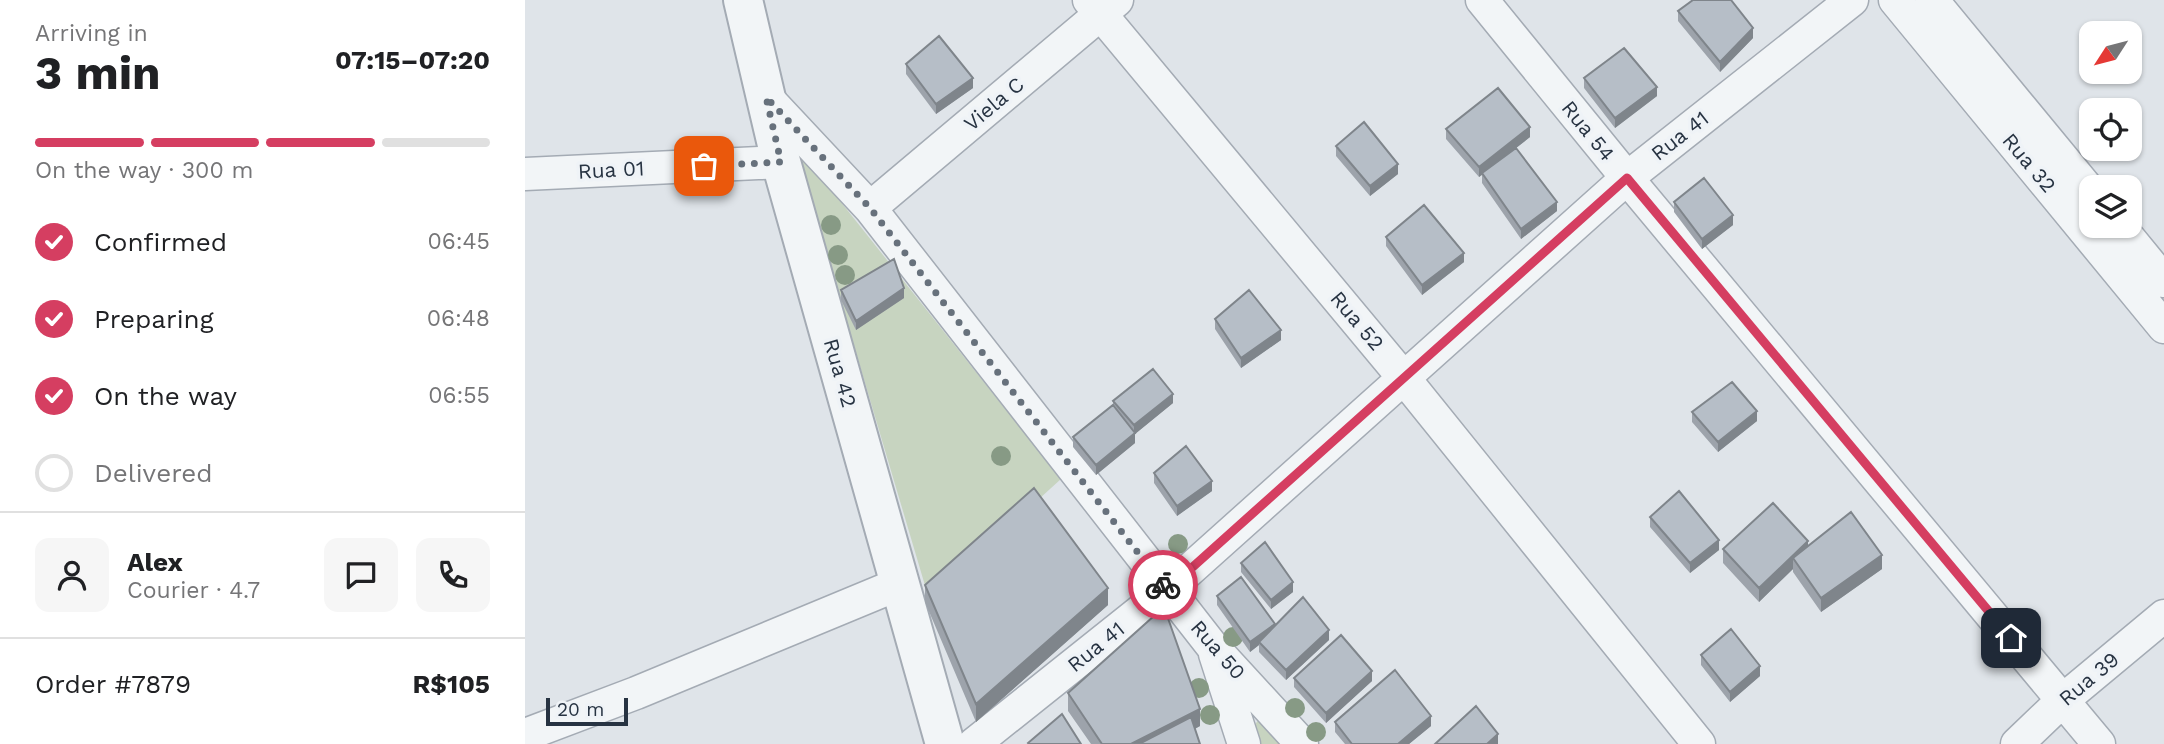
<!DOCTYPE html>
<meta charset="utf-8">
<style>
:root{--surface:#fff;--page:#f6f6f6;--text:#202124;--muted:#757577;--line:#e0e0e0;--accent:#d53e61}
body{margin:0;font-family:"Work Sans",sans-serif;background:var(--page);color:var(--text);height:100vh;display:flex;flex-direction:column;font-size:26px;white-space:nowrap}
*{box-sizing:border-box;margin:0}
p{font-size:23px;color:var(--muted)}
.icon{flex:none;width:38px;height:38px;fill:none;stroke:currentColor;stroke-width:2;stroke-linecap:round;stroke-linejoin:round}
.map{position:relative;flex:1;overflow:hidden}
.side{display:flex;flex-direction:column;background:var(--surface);width:525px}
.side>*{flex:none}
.needle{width:46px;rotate:234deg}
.fabs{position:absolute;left:1554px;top:21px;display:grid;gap:14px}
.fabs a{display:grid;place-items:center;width:63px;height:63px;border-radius:14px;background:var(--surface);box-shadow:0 2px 5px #0004;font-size:35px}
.scale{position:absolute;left:21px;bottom:18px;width:82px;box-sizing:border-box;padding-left:7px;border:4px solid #273342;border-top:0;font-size:19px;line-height:24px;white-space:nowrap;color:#273342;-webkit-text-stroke:5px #eff3f7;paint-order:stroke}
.pin{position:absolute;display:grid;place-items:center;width:60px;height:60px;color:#fff;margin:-30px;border-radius:14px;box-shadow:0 4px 10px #0006}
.courier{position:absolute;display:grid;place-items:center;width:70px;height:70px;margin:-35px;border:5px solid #d53e61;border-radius:50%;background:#fff;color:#222;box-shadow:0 2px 9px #0007}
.summary em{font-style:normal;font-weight:700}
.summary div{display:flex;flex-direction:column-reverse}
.summary{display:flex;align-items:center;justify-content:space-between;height:119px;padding:0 35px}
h1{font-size:46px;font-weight:700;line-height:52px}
.bar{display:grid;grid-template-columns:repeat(4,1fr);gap:10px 7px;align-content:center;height:84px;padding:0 35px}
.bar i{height:9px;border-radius:5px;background:var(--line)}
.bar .current{background:var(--accent)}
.bar p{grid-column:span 4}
.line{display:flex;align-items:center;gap:18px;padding:0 35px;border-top:2px solid var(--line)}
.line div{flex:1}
.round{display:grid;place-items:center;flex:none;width:74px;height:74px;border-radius:14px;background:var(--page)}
ol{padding:0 35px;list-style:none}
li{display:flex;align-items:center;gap:21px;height:77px}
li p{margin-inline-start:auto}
li .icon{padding:7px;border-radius:50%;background:var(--accent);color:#fff;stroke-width:4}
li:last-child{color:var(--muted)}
li i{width:38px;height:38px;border:4px solid var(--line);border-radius:50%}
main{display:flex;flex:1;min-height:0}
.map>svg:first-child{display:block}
.green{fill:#c7d4c0}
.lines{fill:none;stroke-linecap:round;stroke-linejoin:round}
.minor-casing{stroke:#a4abb4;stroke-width:35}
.tertiary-casing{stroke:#a4abb4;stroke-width:42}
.minor{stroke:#f2f5f7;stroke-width:32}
.tertiary{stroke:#f2f5f7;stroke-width:38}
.tree{fill:#879a85}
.wall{fill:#9da3ab}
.shaded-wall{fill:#7f858b}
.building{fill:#b6bec7;stroke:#7f858b;stroke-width:2}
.done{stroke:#67717c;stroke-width:7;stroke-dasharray:0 12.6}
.route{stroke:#d53e61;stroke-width:9}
.labels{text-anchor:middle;stroke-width:7;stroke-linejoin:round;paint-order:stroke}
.street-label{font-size:21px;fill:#273342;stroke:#eff3f7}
</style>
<main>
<section class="side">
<div class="summary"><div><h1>3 min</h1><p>Arriving in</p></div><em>07:15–07:20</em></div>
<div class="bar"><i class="current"></i><i class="current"></i><i class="current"></i><i></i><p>On the way · 300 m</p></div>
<ol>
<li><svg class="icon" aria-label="check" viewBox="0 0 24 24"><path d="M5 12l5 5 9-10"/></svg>Confirmed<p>06:45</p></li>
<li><svg class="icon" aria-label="check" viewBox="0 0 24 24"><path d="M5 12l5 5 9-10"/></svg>Preparing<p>06:48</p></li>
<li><svg class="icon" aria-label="check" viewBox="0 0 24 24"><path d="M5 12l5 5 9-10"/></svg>On the way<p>06:55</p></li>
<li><i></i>Delivered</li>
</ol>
<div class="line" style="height:126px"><a class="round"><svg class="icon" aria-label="person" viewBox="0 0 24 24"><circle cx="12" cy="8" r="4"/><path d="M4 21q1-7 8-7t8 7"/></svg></a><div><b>Alex</b><p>Courier · 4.7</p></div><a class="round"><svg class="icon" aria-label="chat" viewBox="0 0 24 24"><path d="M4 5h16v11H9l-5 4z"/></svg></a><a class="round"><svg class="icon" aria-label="phone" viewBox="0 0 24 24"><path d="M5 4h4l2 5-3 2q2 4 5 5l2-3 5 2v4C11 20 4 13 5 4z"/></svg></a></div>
<div class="line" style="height:91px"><div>Order #7879</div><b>R$105</b></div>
</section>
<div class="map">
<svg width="1639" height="744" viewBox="0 0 1639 744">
<rect width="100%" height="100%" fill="#dfe4e9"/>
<!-- green -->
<path class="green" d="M269,143L536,479L404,599Z
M734,719L746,721L755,744H734L729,726Z"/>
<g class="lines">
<defs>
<path id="minor" d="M564,0L878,377L1174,744
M957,0L1102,178L1574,744
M1370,0L1639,327
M1407,0L1566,193
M241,97L345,208L687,646L777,744
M0,174L256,162
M345,208L592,0
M1594,226L1639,281
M690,654L719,744
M0,735L111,693L374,584
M449,744L642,590L1102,178L1327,0
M1492,744L1538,700L1639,616"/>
<path id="tertiary" d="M218,0L256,162L420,744"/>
</defs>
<!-- minor casing -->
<use href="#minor" class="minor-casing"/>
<!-- tertiary casing -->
<use href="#tertiary" class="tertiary-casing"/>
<!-- minor -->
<use href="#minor" class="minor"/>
<!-- tertiary -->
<use href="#tertiary" class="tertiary"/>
</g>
<!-- trees -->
<g class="tree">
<circle cx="306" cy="225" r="10"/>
<circle cx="313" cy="255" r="10"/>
<circle cx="320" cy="275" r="10"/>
<circle cx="476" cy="456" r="10"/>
<circle cx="653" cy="544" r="10"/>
<circle cx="708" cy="637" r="10"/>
<circle cx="674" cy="688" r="10"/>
<circle cx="770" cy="708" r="10"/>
<circle cx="685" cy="715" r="10"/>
<circle cx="791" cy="732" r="10"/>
</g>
<!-- wall -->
<path class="wall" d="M1153,11L1228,38L1195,72L1153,21Z
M381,64L448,88L411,114L381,74Z
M1059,78L1132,96L1090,128L1059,88Z
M921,129L1005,137L991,148L1032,211L996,239L957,183V175L954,177L921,139Z
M811,146L873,174L845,196L811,156Z
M1149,202L1208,225L1177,249L1149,212Z
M861,237L939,262L897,295L861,246Z
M316,290L379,298L331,330L316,300Z
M690,319L756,340L716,368L690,329Z
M588,401L648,403L610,434V443L571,475L548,447V437L588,406Z
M1167,412L1232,421L1193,452L1167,422Z
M629,473L687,491L652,516L629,483Z
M1125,517L1194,550L1165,573L1125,527Z
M1283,546L1357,569L1296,612L1268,572V569L1234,602L1198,563V549Z
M716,563L768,592L746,609L716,572Z
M400,585L583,605L451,722L400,602Z
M692,596L750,626L804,640L761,680L734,652V645L725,652L692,605Z
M1176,655L1235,676L1205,702L1176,665Z
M769,678L847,681L801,723L769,687Z
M543,693L675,726L670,729L675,744H566L543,711Z
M810,722L906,726L884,744H820L810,732Z"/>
<!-- shaded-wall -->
<path class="shaded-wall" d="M1228,28V38L1195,72V62Z
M448,78V88L411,114V104Z
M1132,87V96L1090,128V118Z
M1005,127V137L954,177V167Z
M873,164V174L845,196V186Z
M1032,202V211L996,239V229Z
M1208,215V225L1177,249V239Z
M939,253V262L897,295V285Z
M379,288V298L331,330V321Z
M756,330V340L716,368V358Z
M648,394V403L610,434V443L571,475V465L609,434V425Z
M1232,411V421L1193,452V442Z
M687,481V491L652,516V506Z
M1194,540V550L1165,573V563Z
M1283,541V555L1268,558V569L1234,602V588Z
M1357,555V569L1296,612V598Z
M768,582V592L746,609V600Z
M583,588V605L451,722V704Z
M750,624V634L734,642V645L725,652V642Z
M804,630V640L761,680V670Z
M1235,666V676L1205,702V692Z
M847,671V681L801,723V713Z
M675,709V726L640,744H606Z
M906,716V726L884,744H873Z
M973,734V744H962Z"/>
<!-- building -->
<path class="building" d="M1168,0H1206L1228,28L1195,62L1153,11Z
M414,36L448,78L411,104L381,64Z
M1099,48L1132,87L1090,118L1059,78Z
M973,88L1005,127L954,167L921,129Z
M839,122L873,164L845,186L811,146Z
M991,148L1032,202L996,229L957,173Z
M1179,178L1208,215L1177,239L1149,202Z
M899,205L939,253L897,285L861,237Z
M369,259L379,288L331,321L316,290Z
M724,290L756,330L716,358L690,319Z
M628,369L648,394L609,425L588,401Z
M1207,382L1232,411L1193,442L1167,412Z
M588,405L610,433L571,465L548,437Z
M661,446L687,481L652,506L629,473Z
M509,488L583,588L451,704L400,585Z
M1154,491L1194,540L1165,563L1125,517Z
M1248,503L1283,541L1234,588L1198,549Z
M1326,512L1357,555L1296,598L1268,558Z
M740,542L768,582L746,600L716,563Z
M716,577L750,624L725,642L692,596Z
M778,597L804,630L761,670L734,642Z
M639,607L675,709L606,744H577L543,693Z
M1206,629L1235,666L1205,692L1176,655Z
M816,635L847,671L801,713L769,678Z
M870,670L906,716L873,744H827L810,722Z
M951,706L973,734L962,744H910Z
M537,714L556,744H504L503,743Z
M666,717L675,744H614Z"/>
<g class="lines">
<!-- done -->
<path class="done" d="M179,166L256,162L241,97L345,208L638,585"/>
<!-- route -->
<path class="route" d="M638,585L642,590L1102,178L1486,638"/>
</g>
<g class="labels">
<!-- street labels -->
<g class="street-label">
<text transform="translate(469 104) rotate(-40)" y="7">Viela C</text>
<text transform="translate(1063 131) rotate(51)" y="7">Rua 54</text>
<text transform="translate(1155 136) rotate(-38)" y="7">Rua 41</text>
<text transform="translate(1504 163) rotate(50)" y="7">Rua 32</text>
<text transform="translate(86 170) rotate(-3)" y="7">Rua 01</text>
<text transform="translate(832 321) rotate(50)" y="7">Rua 52</text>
<text transform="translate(315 373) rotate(74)" y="7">Rua 42</text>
<text transform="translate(571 647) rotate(-39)" y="7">Rua 41</text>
<text transform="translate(693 650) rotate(49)" y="7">Rua 50</text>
<text transform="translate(1564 679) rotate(-40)" y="7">Rua 39</text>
</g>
</g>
</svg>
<div class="fabs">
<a><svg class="needle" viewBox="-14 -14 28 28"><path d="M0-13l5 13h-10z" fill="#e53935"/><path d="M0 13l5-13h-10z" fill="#757577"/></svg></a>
<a><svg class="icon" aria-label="locate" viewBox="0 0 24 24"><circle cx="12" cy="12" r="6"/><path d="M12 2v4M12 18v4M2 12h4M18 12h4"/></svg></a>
<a><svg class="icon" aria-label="layers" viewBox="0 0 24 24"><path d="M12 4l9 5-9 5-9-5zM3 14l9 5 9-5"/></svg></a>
</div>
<div class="scale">20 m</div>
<div class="pin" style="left:179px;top:166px;background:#ea580c"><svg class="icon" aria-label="bag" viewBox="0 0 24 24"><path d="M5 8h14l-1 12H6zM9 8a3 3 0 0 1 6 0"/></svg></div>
<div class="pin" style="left:1486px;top:638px;background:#1f2937"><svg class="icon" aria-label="home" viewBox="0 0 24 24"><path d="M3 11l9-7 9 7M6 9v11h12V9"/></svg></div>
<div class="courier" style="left:638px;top:585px"><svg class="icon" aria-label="bike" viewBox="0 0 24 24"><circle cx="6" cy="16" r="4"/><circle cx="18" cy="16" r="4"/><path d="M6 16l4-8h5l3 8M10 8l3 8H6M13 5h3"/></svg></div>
</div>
</main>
